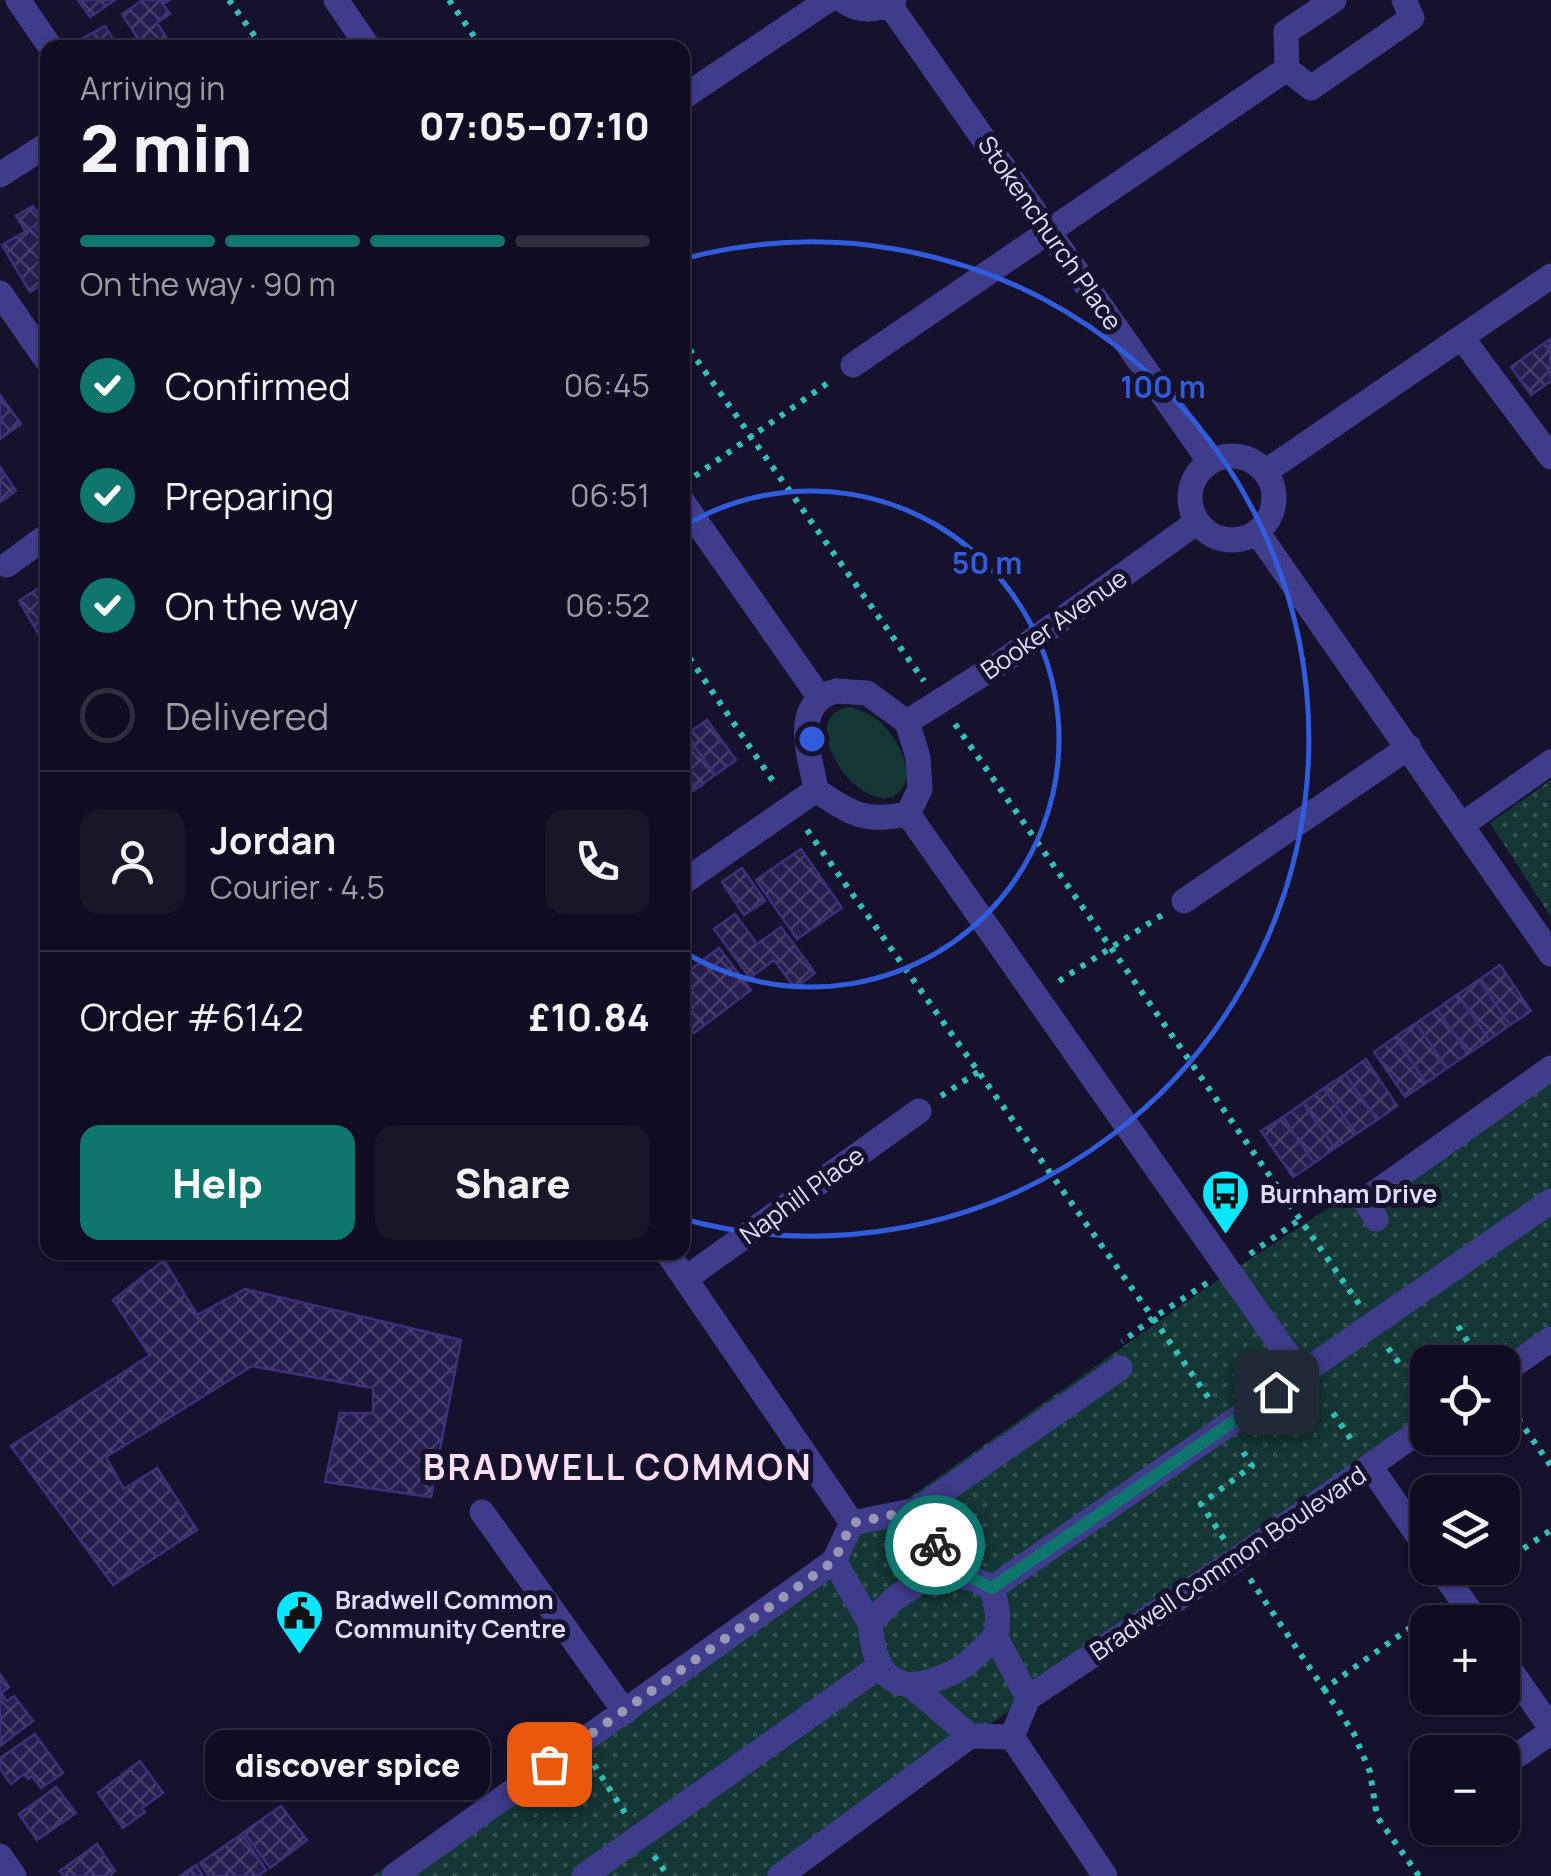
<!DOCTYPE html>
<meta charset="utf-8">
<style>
:root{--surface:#100d22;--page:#19162a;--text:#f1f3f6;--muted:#9c9ca5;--line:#302d40;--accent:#0f766e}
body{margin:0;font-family:Manrope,sans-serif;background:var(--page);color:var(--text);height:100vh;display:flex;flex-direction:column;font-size:38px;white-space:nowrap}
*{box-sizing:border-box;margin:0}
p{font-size:32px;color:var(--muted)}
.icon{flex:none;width:55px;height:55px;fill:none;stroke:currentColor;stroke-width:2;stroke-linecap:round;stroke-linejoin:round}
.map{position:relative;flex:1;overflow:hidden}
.sheet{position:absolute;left:40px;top:40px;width:650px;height:1220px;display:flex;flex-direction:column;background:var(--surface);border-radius:20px;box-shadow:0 2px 8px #0004,0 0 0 2px var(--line)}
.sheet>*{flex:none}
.tools{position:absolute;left:1410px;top:1345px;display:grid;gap:20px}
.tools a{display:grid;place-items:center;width:110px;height:110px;border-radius:20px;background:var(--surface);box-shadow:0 2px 8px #0004,0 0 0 2px var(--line);font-size:50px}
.pin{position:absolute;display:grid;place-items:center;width:85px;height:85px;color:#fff;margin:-42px;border-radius:20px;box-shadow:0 5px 15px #0006}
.courier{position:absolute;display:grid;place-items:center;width:100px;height:100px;margin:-50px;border:8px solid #0f766e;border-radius:50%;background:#fff;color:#222;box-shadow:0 2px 12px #0007}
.bubble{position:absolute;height:70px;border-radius:20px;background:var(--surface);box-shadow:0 2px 8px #0004,0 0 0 2px var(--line);font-size:32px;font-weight:800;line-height:70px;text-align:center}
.summary em{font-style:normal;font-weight:800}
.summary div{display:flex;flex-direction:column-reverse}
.summary{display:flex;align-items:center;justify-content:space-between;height:170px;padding:0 40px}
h1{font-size:65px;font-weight:800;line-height:75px}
.bar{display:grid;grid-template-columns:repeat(4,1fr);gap:15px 10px;align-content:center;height:120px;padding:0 40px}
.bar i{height:12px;border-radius:8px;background:var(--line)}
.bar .active{background:var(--accent)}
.bar p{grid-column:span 4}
.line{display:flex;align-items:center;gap:25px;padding:0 40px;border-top:2px solid var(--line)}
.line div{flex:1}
.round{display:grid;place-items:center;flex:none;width:105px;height:105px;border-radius:20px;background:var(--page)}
ol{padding:0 40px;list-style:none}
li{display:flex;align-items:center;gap:30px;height:110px}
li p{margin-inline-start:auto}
li .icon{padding:10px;border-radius:50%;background:var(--accent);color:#fff;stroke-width:4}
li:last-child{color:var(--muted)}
li i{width:55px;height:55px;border:5px solid var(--line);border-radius:50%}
.button{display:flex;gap:20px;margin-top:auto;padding:20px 40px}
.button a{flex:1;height:115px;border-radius:20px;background:var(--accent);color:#fff;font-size:40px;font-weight:800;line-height:115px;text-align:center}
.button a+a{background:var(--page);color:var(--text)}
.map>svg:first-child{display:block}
.grass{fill:#143736}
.park{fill:url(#park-dots)}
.building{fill:url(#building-cross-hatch);stroke:#3e2f7a;stroke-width:2.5}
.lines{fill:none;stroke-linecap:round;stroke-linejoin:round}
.path{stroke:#30c1b8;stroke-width:6;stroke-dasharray:5 8;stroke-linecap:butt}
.minor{stroke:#3f3c8c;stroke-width:25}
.done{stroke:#9a96b6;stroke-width:10;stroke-dasharray:0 18}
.route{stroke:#0f766e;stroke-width:12}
.ring{fill:none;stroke:#315cdc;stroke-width:5}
.labels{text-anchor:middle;stroke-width:10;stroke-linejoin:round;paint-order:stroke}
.street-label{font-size:25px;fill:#e1ddff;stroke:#16112d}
.poi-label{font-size:25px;font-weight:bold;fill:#e1ddff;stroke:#16112d;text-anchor:start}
.district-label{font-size:35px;font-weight:bold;letter-spacing:2.5px;fill:#ffdff3;stroke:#16112d}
.centre{fill:#315cdc;stroke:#16112d;stroke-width:5}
.ring-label{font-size:30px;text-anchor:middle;font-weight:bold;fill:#315cdc;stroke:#16112d;stroke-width:10;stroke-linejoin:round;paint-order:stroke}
</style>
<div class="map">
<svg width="1551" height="1876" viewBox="0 0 1551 1876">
<defs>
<pattern id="park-dots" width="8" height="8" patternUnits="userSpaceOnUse" patternTransform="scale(2.5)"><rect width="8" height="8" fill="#143736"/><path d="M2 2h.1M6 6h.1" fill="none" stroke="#365454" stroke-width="1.8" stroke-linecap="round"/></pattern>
<pattern id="building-cross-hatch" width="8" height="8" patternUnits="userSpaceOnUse" patternTransform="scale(2.5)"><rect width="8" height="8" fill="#271d4e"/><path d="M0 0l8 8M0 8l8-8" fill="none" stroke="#463d69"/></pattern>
</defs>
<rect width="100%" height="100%" fill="#16112d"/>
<!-- grass -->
<path class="grass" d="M851,707C860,710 871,714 879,721C894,734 917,769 902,789C897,796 890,799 882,798C838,792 801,710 851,707Z"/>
<!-- park -->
<path class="park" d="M1551,780V917L1490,823Z
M1551,1063V1336L1502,1362H1428L1427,1421L771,1876H373L1212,1284Z"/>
<!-- building -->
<path class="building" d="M78,0H115L90,17Z
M143,0H170L163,4L170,14L157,23L173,48H131L132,41L137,37L122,14Z
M105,26L118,48H84L80,40Z
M33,206L43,221L26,232L16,216Z
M35,226L48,247V281L30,292L2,245Z
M1550,339L1551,381L1531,395L1511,367Z
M0,395L21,424L0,439Z
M0,467L16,491L0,502Z
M48,582V634L41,638L19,601Z
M707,720L736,760L715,775L686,734Z
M686,734L715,775L696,789L682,770V737Z
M682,770L696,789L682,798Z
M801,849L842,908L797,939L756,880Z
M742,868L765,901L744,915L722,882Z
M735,914L757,944L781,927L815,973L795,988L774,960L750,978L714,929Z
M719,948L751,990L694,1033L682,1019V976Z
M1500,965L1531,1011L1510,1025L1479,980Z
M1479,980L1510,1025L1489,1040L1458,994Z
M1458,994L1489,1040L1468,1054L1437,1009Z
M1437,1009L1468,1054L1447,1068L1416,1023Z
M1416,1023L1447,1068L1426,1083L1395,1037Z
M1395,1037L1426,1083L1405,1097L1374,1052Z
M1366,1059L1397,1106L1377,1120L1345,1074Z
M1345,1074L1377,1120L1356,1134L1324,1088Z
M1324,1088L1356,1134L1335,1148L1303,1103Z
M1303,1103L1335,1148L1314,1163L1283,1117Z
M1283,1117L1314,1163L1293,1177L1261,1131Z
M164,1260L197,1315L245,1289L461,1340L431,1497L325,1482L340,1413H373V1388L252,1366L106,1457L124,1489L157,1468L197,1530L113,1585L11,1446L150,1355L113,1300Z
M0,1674L9,1687L1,1693L7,1701L14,1696L33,1721L0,1746Z
M35,1734L63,1773L41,1788L32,1776L28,1779L24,1774L11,1784L0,1769V1758Z
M140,1761L163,1793L142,1808L145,1812L123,1828L98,1793Z
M56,1787L76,1813L37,1840L19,1814Z
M281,1806L307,1840L270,1868L244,1832Z
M242,1834L266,1870L258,1876H209L200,1863Z
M97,1844L115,1871L109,1876H64L60,1871Z
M196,1865L203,1876H180Z"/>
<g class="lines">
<!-- path -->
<path class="path" d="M229,0L263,48
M449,0L482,48
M682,339L924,681
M695,476L832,380
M682,647L777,787
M955,724L1359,1304
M807,830L1153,1318L1122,1342
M1059,981L1162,915
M941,1096L978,1072
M1250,1254L1299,1220
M1207,1283L1153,1318L1212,1403
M1458,1326L1478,1359
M1388,1348L1399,1363
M1503,1397L1551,1466
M1333,1413L1355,1445
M1224,1539L1201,1504L1252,1466L1240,1447
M1502,1563L1551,1530
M1481,1578L1497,1568
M1250,1579L1324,1689L1438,1608
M1324,1689L1354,1734L1370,1772L1377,1817L1419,1876
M594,1765L625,1813
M654,1856L668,1876"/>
<!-- minor -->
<path class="minor" d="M18,0L51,48
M336,0L369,48
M842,0C859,12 877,12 894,0
M889,4L1210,462
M1287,69L1311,88L1412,18L1404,0
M1287,69L1286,32L1334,0
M682,98L828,0
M0,175L48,144
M0,293L48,362
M1462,338L1551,457
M853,365L1287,69
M1190 498a42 42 0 1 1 84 0a42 42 0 1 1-84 0Z
M1265,472L1551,276
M682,501L820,698
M1257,532L1551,954
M7,565L48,535
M836,691L867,693L907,722L918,757L920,789L908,814C864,823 852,814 816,790C812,763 794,718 821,698C825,694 831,693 836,691Z
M907,722L1005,660L1197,522
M908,814L1301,1374
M1462,825L1551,762
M682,883L816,790
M1184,901L1409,747
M1376,1219L1365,1200L1551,1068
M667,1252L852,1523
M685,1279L919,1111
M1502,1373L1551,1339
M1370,1466L1428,1550
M917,1510L951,1576
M482,1512L625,1712
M852,1523L917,1510L1120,1368
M834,1561L870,1623
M1439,1568L1478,1622
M951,1576L972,1578L992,1588C996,1602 1001,1621 995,1636C991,1643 979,1652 973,1658C960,1671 948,1675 931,1681C886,1696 873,1662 870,1623L895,1598L923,1580Z
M992,1588L1551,1201
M1502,1658L1551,1728
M913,1687L970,1736L1012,1737L1028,1698L995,1636
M1028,1698L1237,1559L1428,1425
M1012,1737L1105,1876
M1502,1766L1551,1732
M0,1856L14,1876
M394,1876L834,1561L852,1523
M584,1876L880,1666
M780,1876L970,1736"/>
</g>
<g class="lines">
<!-- done -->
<path class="done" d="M549,1764L834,1561L852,1523L917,1510L935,1545"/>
<!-- route -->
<path class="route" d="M935,1545L951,1576L972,1578L992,1588L1276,1392"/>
</g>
<!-- distance rings -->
<g class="ring">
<path d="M684 526A248 248 0 1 1 684 952"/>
<path d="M683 259A497 497 0 1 1 683 1219"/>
</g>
<!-- icons -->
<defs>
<symbol id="bus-pin" viewBox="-11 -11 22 30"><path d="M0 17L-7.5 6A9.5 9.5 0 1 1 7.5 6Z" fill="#09e6ff" stroke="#16112d"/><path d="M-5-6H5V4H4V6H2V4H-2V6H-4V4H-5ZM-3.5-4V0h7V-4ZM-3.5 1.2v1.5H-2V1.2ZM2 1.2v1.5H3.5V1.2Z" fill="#111"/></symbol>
<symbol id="civic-pin" viewBox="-11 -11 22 30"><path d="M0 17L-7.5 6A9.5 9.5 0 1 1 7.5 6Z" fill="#09e6ff" stroke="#16112d"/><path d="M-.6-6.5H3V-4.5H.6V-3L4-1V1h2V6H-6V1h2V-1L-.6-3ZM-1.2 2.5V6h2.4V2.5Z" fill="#111"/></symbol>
</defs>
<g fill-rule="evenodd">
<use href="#bus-pin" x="1198" y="1166" width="55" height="75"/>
<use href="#civic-pin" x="272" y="1586" width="55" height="75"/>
</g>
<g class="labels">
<!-- street labels -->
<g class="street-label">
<text transform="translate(1050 233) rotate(55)" y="9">Stokenchurch Place</text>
<text transform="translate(1054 624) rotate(-35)" y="9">Booker Avenue</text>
<text transform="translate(802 1195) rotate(-36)" y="9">Naphill Place</text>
<text transform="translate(1228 1563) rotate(-34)" y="9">Bradwell Common Boulevard</text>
</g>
<!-- poi labels -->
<g class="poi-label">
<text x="1260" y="1203">Burnham Drive</text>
<text x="335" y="1609">Bradwell Common<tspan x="335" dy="29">Community Centre</tspan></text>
</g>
<!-- district labels -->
<g class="district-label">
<text x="618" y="1480">BRADWELL COMMON</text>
</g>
</g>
<circle cx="812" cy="739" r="15" class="centre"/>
<g class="ring-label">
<text x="1163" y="398">100 m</text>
<text x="987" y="574">50 m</text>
</g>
</svg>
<div class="tools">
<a><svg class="icon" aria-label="locate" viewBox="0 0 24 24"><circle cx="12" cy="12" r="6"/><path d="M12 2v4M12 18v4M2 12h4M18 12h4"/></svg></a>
<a><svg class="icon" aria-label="layers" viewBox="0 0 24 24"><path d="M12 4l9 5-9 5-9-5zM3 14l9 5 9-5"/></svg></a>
<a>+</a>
<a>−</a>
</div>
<div class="pin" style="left:549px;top:1764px;background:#ea580c"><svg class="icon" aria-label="bag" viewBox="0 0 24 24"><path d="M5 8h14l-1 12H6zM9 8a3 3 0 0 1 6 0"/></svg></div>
<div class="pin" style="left:1276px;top:1392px;background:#1f2937"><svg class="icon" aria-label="home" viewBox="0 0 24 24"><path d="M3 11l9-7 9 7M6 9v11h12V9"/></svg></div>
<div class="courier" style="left:935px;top:1545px"><svg class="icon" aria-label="bike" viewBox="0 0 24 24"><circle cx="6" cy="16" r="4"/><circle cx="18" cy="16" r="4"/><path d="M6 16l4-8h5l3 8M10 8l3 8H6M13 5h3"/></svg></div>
<div class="bubble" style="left:205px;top:1730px;width:285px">discover spice</div>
<section class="sheet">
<div class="summary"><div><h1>2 min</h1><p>Arriving in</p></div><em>07:05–07:10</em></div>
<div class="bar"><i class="active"></i><i class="active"></i><i class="active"></i><i></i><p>On the way · 90 m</p></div>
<ol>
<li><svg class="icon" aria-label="check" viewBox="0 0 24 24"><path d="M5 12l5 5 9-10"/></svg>Confirmed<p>06:45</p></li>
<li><svg class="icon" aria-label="check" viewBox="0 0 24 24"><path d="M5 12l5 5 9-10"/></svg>Preparing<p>06:51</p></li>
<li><svg class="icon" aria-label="check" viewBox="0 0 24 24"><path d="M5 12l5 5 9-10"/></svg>On the way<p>06:52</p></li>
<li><i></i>Delivered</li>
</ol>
<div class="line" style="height:180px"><a class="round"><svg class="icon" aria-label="person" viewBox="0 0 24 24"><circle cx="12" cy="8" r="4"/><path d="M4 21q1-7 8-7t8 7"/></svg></a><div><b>Jordan</b><p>Courier · 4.5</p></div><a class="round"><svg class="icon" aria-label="phone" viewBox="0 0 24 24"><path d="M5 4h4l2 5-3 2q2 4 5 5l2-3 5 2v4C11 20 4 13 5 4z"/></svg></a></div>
<div class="line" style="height:130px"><div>Order #6142</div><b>£10.84</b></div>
<div class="button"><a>Help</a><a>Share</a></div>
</section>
</div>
